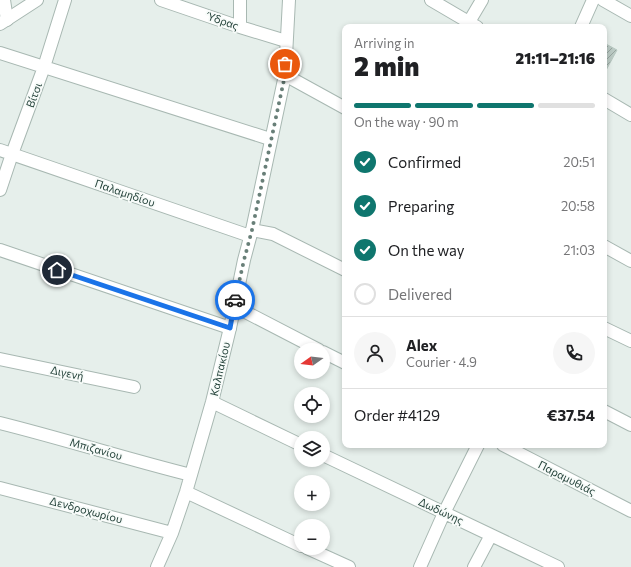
<!DOCTYPE html>
<meta charset="utf-8">
<style>
:root{--surface:#fff;--page:#f6f6f6;--text:#202124;--muted:#757577;--line:#e0e0e0;--accent:#0f766e}
body{margin:0;font-family:Commissioner,sans-serif;background:var(--page);color:var(--text);height:100vh;display:flex;flex-direction:column;font-size:15px;white-space:nowrap}
*{box-sizing:border-box;margin:0}
p{font-size:13px;color:var(--muted)}
.icon{flex:none;width:22px;height:22px;fill:none;stroke:currentColor;stroke-width:2;stroke-linecap:round;stroke-linejoin:round}
.map{position:relative;flex:1;overflow:hidden}
.panel{position:absolute;left:342px;top:24px;width:265px;height:424px;display:flex;flex-direction:column;background:var(--surface);border-radius:8px;box-shadow:0 2px 6px #0003}
.panel>*{flex:none}
.needle{width:26px;rotate:256deg}
.fabs{position:absolute;left:294px;top:343px;display:grid;gap:8px}
.fabs a{display:grid;place-items:center;width:36px;height:36px;border-radius:50%;background:var(--surface);box-shadow:0 2px 6px #0003;font-size:20px}
.pin{position:absolute;display:grid;place-items:center;width:34px;height:34px;color:#fff;margin:-17px;border:2px solid #fff;border-radius:50%;box-shadow:0 1px 4px #0007}
.courier{position:absolute;display:grid;place-items:center;width:40px;height:40px;margin:-20px;border:3px solid #1a73e8;border-radius:50%;background:#fff;color:#222;box-shadow:0 1px 5px #0007}
.summary em{font-style:normal;font-weight:800}
.summary div{display:flex;flex-direction:column-reverse}
.summary{display:flex;align-items:center;justify-content:space-between;height:68px;padding:0 12px}
h1{font-size:26px;font-weight:800;line-height:30px}
.bar{display:grid;grid-template-columns:repeat(4,1fr);gap:6px 4px;align-content:center;height:48px;padding:0 12px}
.bar i{height:5px;border-radius:3px;background:var(--line)}
.bar .selected{background:var(--accent)}
.bar p{grid-column:span 4}
.line{display:flex;align-items:center;gap:10px;padding:0 12px;border-top:1px solid var(--line)}
.line div{flex:1}
.round{display:grid;place-items:center;flex:none;width:42px;height:42px;border-radius:21px;background:var(--page)}
ol{padding:0 12px;list-style:none}
li{display:flex;align-items:center;gap:12px;height:44px}
li p{margin-inline-start:auto}
li .icon{padding:4px;border-radius:50%;background:var(--accent);color:#fff;stroke-width:4}
li:last-child{color:var(--muted)}
li i{width:22px;height:22px;border:2px solid var(--line);border-radius:50%}
.map>svg:first-child{display:block}
.building{fill:url(#building-hatch);stroke:#b8c9c2}
.lines{fill:none;stroke-linecap:round;stroke-linejoin:round}
.minor-casing{stroke:#a8b8b2;stroke-width:14}
.tertiary-casing{stroke:#a8b8b2;stroke-width:14}
.minor{stroke:#fff;stroke-width:12}
.tertiary{stroke:#fff;stroke-width:12}
.done{stroke:#687f78;stroke-width:4;stroke-dasharray:0 7.2}
.route{stroke:#1a73e8;stroke-width:5}
.labels{text-anchor:middle;stroke-width:3.5;stroke-linejoin:round;paint-order:stroke}
.street-label{font-size:11px;fill:#24423a;stroke:#f7fbf9}
</style>
<div class="map">
<svg width="631" height="567" viewBox="0 0 631 567">
<defs>
<pattern id="building-hatch" width="6" height="6" patternUnits="userSpaceOnUse"><rect width="6" height="6" fill="#bbcac4"/><path d="M-1 1l2-2M0 6l6-6M5 7l2-2" fill="none" stroke="#98a6a0"/></pattern>
</defs>
<rect width="100%" height="100%" fill="#e6efeb"/>
<!-- building -->
<path class="building" d="M604,43L617,50L604,74Z"/>
<g class="lines">
<defs>
<path id="minor" d="M4,0L7,20
M161,0L240,27L286,41
M240,0V27
M431,0L477,27
M603,0L631,16
M466,27L482,0
M581,27L593,0
M0,53L270,139
M285,75L345,108
M604,99L631,115
M0,150L250,236
M0,190L12,154L44,67L65,0
M252,230L273,234L345,270
M604,246L631,261
M234,306L319,350
M604,328L631,341
M323,352L345,363
M0,359L134,387
M212,402L301,445
M604,411L631,425
M0,423C64,439 127,459 191,475
M503,445L631,511
M323,455L558,567
M0,488L172,533
M186,492L301,546
M307,548L349,567
M157,567L172,533L186,492L212,402L230,328
M420,567L444,513L478,445
M474,567L491,535"/>
<path id="tertiary" d="M0,24L37,0
M0,250L230,328L244,260L252,230L285,75L289,0"/>
</defs>
<!-- minor casing -->
<use href="#minor" class="minor-casing"/>
<!-- tertiary casing -->
<use href="#tertiary" class="tertiary-casing"/>
<!-- minor -->
<use href="#minor" class="minor"/>
<!-- tertiary -->
<use href="#tertiary" class="tertiary"/>
</g>
<g class="lines">
<!-- done -->
<path class="done" d="M235,300L244,260L252,230L285,75V64"/>
<!-- route -->
<path class="route" d="M57,270L230,328L235,300"/>
</g>
<g class="labels">
<!-- street labels -->
<g class="street-label">
<text transform="translate(223 21) rotate(19)" y="4">Ύδρας</text>
<text transform="translate(34 95) rotate(-70)" y="4">Βίτσι</text>
<text transform="translate(125 193) rotate(19)" y="4">Παλαμηδίου</text>
<text transform="translate(220 369) rotate(-77)" y="4">Καλπακίου</text>
<text transform="translate(67 373) rotate(12)" y="4">Διγενή</text>
<text transform="translate(96 449) rotate(16)" y="4">Μπιζανίου</text>
<text transform="translate(567 478) rotate(27)" y="4">Παραμυθιάς</text>
<text transform="translate(86 510) rotate(15)" y="4">Δενδροχωρίου</text>
<text transform="translate(441 511) rotate(25)" y="4">Δωδώνης</text>
</g>
</g>
</svg>
<div class="fabs">
<a><svg class="needle" viewBox="-14 -14 28 28"><path d="M0-13l5 13h-10z" fill="#e53935"/><path d="M0 13l5-13h-10z" fill="#757577"/></svg></a>
<a><svg class="icon" aria-label="locate" viewBox="0 0 24 24"><circle cx="12" cy="12" r="6"/><path d="M12 2v4M12 18v4M2 12h4M18 12h4"/></svg></a>
<a><svg class="icon" aria-label="layers" viewBox="0 0 24 24"><path d="M12 4l9 5-9 5-9-5zM3 14l9 5 9-5"/></svg></a>
<a>+</a>
<a>−</a>
</div>
<div class="pin" style="left:285px;top:64px;background:#ea580c"><svg class="icon" aria-label="bag" viewBox="0 0 24 24"><path d="M5 8h14l-1 12H6zM9 8a3 3 0 0 1 6 0"/></svg></div>
<div class="pin" style="left:57px;top:270px;background:#1f2937"><svg class="icon" aria-label="home" viewBox="0 0 24 24"><path d="M3 11l9-7 9 7M6 9v11h12V9"/></svg></div>
<div class="courier" style="left:235px;top:300px"><svg class="icon" aria-label="car" viewBox="0 0 24 24"><path d="M5 17H2v-5l4-1 3-4h7l3 4 3 1v5h-3M9 17h6M6 11h13"/><circle cx="7" cy="17" r="2"/><circle cx="17" cy="17" r="2"/></svg></div>
<section class="panel">
<div class="summary"><div><h1>2 min</h1><p>Arriving in</p></div><em>21:11–21:16</em></div>
<div class="bar"><i class="selected"></i><i class="selected"></i><i class="selected"></i><i></i><p>On the way · 90 m</p></div>
<ol>
<li><svg class="icon" aria-label="check" viewBox="0 0 24 24"><path d="M5 12l5 5 9-10"/></svg>Confirmed<p>20:51</p></li>
<li><svg class="icon" aria-label="check" viewBox="0 0 24 24"><path d="M5 12l5 5 9-10"/></svg>Preparing<p>20:58</p></li>
<li><svg class="icon" aria-label="check" viewBox="0 0 24 24"><path d="M5 12l5 5 9-10"/></svg>On the way<p>21:03</p></li>
<li><i></i>Delivered</li>
</ol>
<div class="line" style="height:72px"><a class="round"><svg class="icon" aria-label="person" viewBox="0 0 24 24"><circle cx="12" cy="8" r="4"/><path d="M4 21q1-7 8-7t8 7"/></svg></a><div><b>Alex</b><p>Courier · 4.9</p></div><a class="round"><svg class="icon" aria-label="phone" viewBox="0 0 24 24"><path d="M5 4h4l2 5-3 2q2 4 5 5l2-3 5 2v4C11 20 4 13 5 4z"/></svg></a></div>
<div class="line" style="height:52px"><div>Order #4129</div><b>€37.54</b></div>
</section>
</div>
